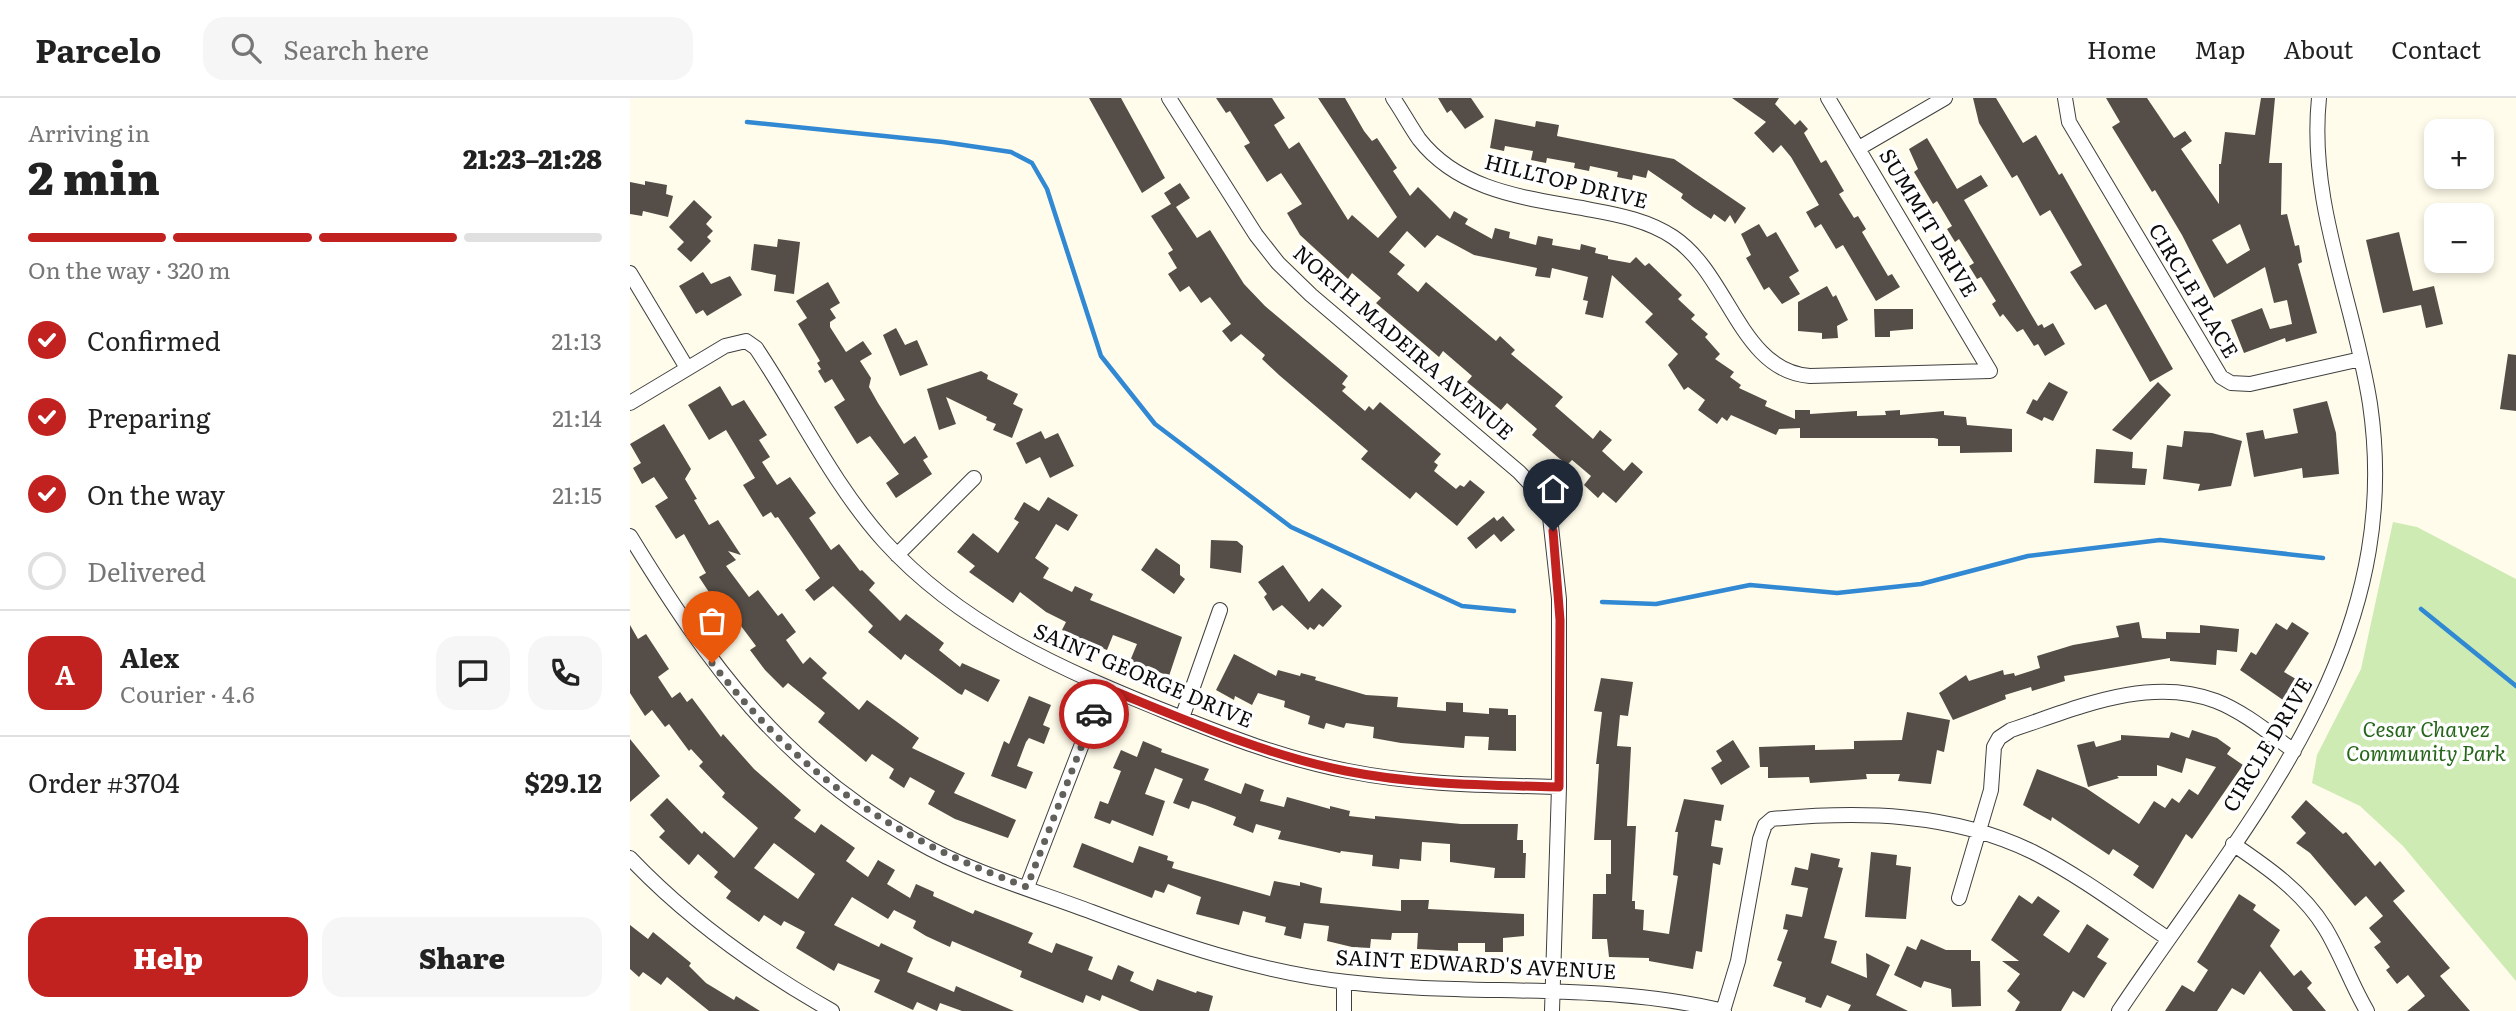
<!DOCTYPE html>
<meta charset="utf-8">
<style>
:root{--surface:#fff;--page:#f6f6f6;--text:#222;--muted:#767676;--line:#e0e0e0;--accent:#c1211f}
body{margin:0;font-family:Literata,serif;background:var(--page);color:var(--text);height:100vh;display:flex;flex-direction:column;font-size:26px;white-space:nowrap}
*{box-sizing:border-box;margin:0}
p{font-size:23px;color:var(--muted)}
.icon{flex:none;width:38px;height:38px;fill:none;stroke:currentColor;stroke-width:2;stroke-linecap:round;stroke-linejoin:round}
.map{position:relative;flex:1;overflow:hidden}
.drawer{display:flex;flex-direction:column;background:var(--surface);width:630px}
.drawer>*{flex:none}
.buttons{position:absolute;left:1794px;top:21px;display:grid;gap:14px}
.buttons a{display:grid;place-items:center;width:70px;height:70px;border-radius:14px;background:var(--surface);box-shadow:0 4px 10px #0003;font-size:35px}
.pin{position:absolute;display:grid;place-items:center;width:60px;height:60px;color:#fff;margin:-72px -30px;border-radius:50% 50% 50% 0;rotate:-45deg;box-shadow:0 0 7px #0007}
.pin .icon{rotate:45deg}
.courier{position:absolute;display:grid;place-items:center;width:70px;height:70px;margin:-35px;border:5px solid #c1211f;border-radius:50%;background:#fff;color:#222;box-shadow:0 2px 9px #0007}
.headline em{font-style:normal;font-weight:800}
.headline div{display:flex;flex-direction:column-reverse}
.headline{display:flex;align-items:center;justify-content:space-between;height:119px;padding:0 28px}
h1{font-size:46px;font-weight:800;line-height:52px}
.bar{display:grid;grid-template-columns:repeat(4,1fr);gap:10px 7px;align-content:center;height:84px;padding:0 28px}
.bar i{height:9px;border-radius:5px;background:var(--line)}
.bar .active{background:var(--accent)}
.bar p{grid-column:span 4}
.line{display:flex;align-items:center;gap:18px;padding:0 28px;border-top:2px solid var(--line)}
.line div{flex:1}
.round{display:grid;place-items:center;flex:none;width:74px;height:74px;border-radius:21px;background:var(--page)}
ol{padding:0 28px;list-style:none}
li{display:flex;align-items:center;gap:21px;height:77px}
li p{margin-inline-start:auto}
li .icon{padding:7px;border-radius:50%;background:var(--accent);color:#fff;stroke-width:4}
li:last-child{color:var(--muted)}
li i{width:38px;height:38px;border:4px solid var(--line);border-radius:50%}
.cta{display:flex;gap:14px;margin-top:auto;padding:14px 28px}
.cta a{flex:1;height:80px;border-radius:21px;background:var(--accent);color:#fff;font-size:28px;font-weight:800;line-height:80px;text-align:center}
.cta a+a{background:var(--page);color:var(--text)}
header{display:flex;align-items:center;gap:42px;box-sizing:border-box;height:98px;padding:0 35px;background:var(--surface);border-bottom:2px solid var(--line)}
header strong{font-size:33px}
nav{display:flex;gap:38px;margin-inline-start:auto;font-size:24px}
.search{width:490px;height:63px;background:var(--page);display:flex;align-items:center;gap:18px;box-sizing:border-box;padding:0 24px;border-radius:21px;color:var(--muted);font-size:26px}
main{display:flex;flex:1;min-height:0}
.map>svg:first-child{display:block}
.green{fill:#cdebb3}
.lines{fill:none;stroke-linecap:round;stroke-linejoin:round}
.stream{stroke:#3188d3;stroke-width:4.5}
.building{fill:#554e48;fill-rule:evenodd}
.minor-casing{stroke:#3f3f3f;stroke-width:16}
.minor{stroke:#fff;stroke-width:14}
.done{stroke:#61605a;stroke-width:7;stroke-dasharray:0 12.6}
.route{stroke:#c1211f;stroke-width:9}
.labels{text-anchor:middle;stroke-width:7;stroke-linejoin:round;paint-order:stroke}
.street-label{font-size:21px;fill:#0c0c0c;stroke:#fff}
.park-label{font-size:21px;font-style:italic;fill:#25661a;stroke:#fff}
</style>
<header>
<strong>Parcelo</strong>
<div class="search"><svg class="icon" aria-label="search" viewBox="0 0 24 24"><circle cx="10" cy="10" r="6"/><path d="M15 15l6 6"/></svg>Search here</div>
<nav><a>Home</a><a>Map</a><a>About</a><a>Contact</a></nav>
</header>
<main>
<section class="drawer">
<div class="headline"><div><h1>2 min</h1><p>Arriving in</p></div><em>21:23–21:28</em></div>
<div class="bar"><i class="active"></i><i class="active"></i><i class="active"></i><i></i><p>On the way · 320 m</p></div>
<ol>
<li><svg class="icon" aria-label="check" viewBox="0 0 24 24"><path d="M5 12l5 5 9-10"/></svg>Confirmed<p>21:13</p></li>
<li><svg class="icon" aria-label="check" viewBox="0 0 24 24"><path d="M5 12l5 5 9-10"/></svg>Preparing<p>21:14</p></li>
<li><svg class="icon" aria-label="check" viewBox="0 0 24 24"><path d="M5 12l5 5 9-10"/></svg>On the way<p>21:15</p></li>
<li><i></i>Delivered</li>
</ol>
<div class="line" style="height:126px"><b class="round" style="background:var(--accent);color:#fff">A</b><div><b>Alex</b><p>Courier · 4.6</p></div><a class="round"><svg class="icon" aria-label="chat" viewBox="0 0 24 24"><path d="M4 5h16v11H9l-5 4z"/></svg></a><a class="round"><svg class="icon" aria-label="phone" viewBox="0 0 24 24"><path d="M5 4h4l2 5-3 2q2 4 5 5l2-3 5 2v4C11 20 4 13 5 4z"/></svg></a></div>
<div class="line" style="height:91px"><div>Order #3704</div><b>$29.12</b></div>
<div class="cta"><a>Help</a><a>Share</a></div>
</section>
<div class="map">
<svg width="1886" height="913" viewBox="0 0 1886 913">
<rect width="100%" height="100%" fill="#fffceb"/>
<!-- green -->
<path class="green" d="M1763,424L1787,429L1886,481V883L1773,748L1730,708L1682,685L1687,657L1731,571Z"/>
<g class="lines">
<!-- stream -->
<path class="stream" d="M117,24L313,44L381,54L402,65L417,91L471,258L525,326L661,429L832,508L884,513
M972,504L1026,506L1120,487L1207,495L1291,486L1398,458L1530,442L1693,460
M1791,511L1886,588"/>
</g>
<!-- building -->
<path class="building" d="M459,0H491L535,80L512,95Z
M586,0H642L655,20L644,27L659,51L669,44L718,122L722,117L748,140L767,119L688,0H715L734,33L742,43L747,40L767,70L763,73L780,98L788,89L820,121L824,113L838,121L835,126L862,141L865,130L880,134L879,140L906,147L908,138L923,141L922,147L950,152L951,146L966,150L965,155L978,158V161L1000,165L1006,159L1015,168L1019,165L1052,197L1048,201L1065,217L1061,221L1078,236L1075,239L1090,256L1085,261L1104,274L1100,279L1111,287L1109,290L1137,303L1135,308L1165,321V312H1180V316L1227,313V318L1256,317L1255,313L1270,312V317L1314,313V317L1336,319L1337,327L1382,331V354L1330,355V348H1308V341L1304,340H1170V330L1149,331L1146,337L1101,317L1097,323L1092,319L1087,326L1068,312L1075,302L1058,289L1054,292L1038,267L1048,256L1015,224L1023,216L982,177L973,220L955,216L958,203L953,202L958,179L922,170L920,180L905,178L907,170L844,157L807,137L795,150L777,133L759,154L775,167L767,176L788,194L796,184L866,243L870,238L885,252L881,256L933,299L925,308L963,341L970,332L982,342L972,353L994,373L1002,364L1013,374L986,405L973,394L968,400L954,387L961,378L942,362L937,367L902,337L907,331L877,305L871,312L837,284L842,278L813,253L809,259L746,205L751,200L722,175L718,181L670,137L657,115L672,106L651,75L637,84L614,48L620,45L600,13L596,15Z
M808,0H841L854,19L835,31L821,12L817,15Z
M1102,0H1149L1145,6L1165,27L1170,22L1178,31L1174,35L1191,65L1196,62L1214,93L1209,96L1224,120L1228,118L1236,131L1232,134L1258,178L1262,176L1270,189L1246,203L1213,147L1206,151L1191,126L1185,130L1176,114L1189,107L1161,59L1151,47L1143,55L1124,35L1136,24Z
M1343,0H1366L1393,45L1406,37L1429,77L1432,75L1543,271L1520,284L1476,206L1465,212L1440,174L1452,167L1420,112L1410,118L1387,77L1382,80L1349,25Z
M1476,0H1517L1544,40L1555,33L1562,43L1551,51L1589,106V66H1591L1595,34L1625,37L1631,0H1645L1639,65H1652L1651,117L1657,116L1665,148L1669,147L1672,164L1668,166L1687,235L1656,244L1655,240L1614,255L1601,222L1632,210L1640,231L1662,226L1657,202L1644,205L1635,169L1584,200L1552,137L1525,92L1522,94L1482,29L1490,24ZM1610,126L1620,152L1597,166L1582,142Z
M865,21L905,29L906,23L929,27L927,38L1044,61L1116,110L1105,126L1100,117L1095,124L1084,116L1081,121L1063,109L1051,100L1053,96L1018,72L1016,80L1003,77L1002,82L987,79L988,74L960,68L959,73L944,70L945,65L917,60L916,65L901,62L903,53L875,48L874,53L860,50Z
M1297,40L1327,91L1351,77L1358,88L1334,102L1408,228L1412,226L1414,230L1423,225L1435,246L1415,258L1408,246L1404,248L1393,231L1387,234L1373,216L1370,219L1362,206L1366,203L1351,179L1347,181L1339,168L1344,165L1329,141L1325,144L1317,131L1322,128L1307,103L1303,106L1284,74L1288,71L1279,51Z
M15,83L37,87L36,96L43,98L38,119L13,113L12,118L0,116V84L15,87Z
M550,85L560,100L546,109L567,140L580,132L614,186L635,208L718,278L712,286L716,289L712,293L735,313L739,308L743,312L750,304L811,356L804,364L808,367L804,373L826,391L830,387L834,389L840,382L855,394L827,428L786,394L780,401L731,361L738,353L649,277L632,261L635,257L611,236L601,244L592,233L601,226L580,199L571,205L559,188L550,194L538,176L547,170L538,155L543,152L521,118L541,106L534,95Z
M64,102L82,119L76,126L83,133L77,139L81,143L61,164L47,151L54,144L39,129Z
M1129,126L1137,139L1146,134L1169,173L1159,179L1170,196L1152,206L1139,189L1134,192L1116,160L1121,157L1111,136Z
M1769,134L1783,193L1804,188L1813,226L1796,230L1791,207L1753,215L1736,142Z
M148,141L170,144L164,196L144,193L146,177L121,172L124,146L147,149Z
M73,174L81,186L100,178L112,197L77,218L73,212L66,216L49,188Z
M198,184L210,205L200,211L206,220L200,224V229L216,254L233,243L242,256L230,263L241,280L239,289L248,305L274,346L285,338L298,359L293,362L302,376L266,400L256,385L269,376L240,338L227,346L204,309L215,302L202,281L195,285L188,273L191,271L187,265L190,263L168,226L177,220L166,203Z
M1197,188L1203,199L1206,197L1218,222L1207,228L1208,240L1192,241V235L1168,233V204Z
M1244,211H1283V231L1260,233V239H1245Z
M266,230L275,247L287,242L298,267L270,278L253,237Z
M1878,256L1886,257V313L1870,311Z
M351,273L358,277L357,281L388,296L383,306L393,311L382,340L363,332L366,326L356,322L357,319L316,299L326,326L309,332L297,291Z
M1419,284L1438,294L1423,323L1414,319L1412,323L1396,315L1403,301L1407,303Z
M1528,284L1541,297L1501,342L1482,332Z
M90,288L102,308L114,302L137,337L129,342L140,359L132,364L147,387L160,379L186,415L179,420L201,452L209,446L230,473L232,472L245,485L239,492L270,523L276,516L314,545L309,552L330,569L332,565L370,582L358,604L335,591L332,597L328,595L275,556L271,562L238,534L243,528L203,488L184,503L175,492L190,480L148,419L145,420L141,414L133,419L113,387L125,380L96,332L79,342L58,307Z
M1697,303L1706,335L1709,376L1673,380L1672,370L1624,379L1616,335L1633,332L1635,341L1668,335L1663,311Z
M34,326L61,371L55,381L67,401L64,402L79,427L88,422L111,457L98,453L106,462L96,468L119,499L128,492L148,518L152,515L166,534L156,542L173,566L180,559L197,575L192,580L229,612L237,602L289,640L282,650L335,675L324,695L386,722L378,740L325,721L298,706L305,693L280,679L274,690L259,680L264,671L242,656L236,664L188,624L195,615L158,585L153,590L135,572L120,552L126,548L102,516L96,520L69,479L76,475L54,436L46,441L25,408L38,400L24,379L12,386L3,370L11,365L0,346Z
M411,333L415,341L428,335L444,368L420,380L410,359L396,366L386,345Z
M1554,333L1582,335L1612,343L1601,388L1568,393L1570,386L1533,381L1537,347L1552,349Z
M1466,351L1503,354L1502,370L1517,371L1515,387L1464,385Z
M418,399L448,417L438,433L426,426L405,460L419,470L413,480L442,494L445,488L463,496L460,502L552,539L539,578L500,563L507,546L483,537L477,552L449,541L432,532L436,524L416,514L390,494L383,505L339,474L345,468L327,454L343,435L368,455L389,424L384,421L394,404L409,413Z
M873,418L885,432L871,444L864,436L846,451L837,440L864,419L867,423Z
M581,442L607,443L613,448L611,475L580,470Z
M526,450L550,467V477L555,481L544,496L511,472Z
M653,467L679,504L692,490L712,508L693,529L689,526L684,532L680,529L678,532L652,507L643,513L634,499L637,496L628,484Z
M1509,524L1512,540L1536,541V534L1570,535V527L1609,531L1607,554L1587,552L1586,567L1540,563V560L1434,578L1435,583L1402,593L1401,589L1375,597L1376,601L1323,622L1309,595L1336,577L1339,583L1373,572L1374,577L1384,575L1385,578L1410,570L1407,558L1443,547L1489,539L1486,528Z
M1662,524L1679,535L1654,574L1666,581L1653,602L1610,572L1621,554L1626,557L1646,525L1657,532Z
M0,527L8,541L16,536L39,571L28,579L42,600L50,594L57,604L62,600L91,639L93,636L124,671L171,712L164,720L185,735L191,726L225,750L216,763L238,779L248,762L265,772L257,786L280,800L286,786L304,794L303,798L343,816L345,812L403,835L398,845L422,855L426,845L463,859L458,872L482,882L488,867L504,874L500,883L523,893L527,881L566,895L567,893L583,898L579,913H510L472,897L470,903L456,897L453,905L390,879L392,873L322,843L320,849L296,838L283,830L286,823L264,812L258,821L222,799L204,827L249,849L251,845L283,860L277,874L324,894L326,888L384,913H332L310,905L307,913L287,904L283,912L244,894L250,882L208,865L204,873L166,850L175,834L154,823L151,828L134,817L129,824L96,800L101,793L84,779L88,774L68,756L59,767L29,739L35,733L20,717L37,700L72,736L74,733L104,760L128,730L92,699L95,695L69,668L73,664L61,651L59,653L39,626L35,629L22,612L15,618L0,595ZM144,745L185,776L168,801L124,770Z
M604,556L646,578L648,572L670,578L671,575L686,579L685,582L736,597L768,599L767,609L816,613V604L833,605V614L859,616V610L878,611V617H886V653L858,652L859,639L835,638L834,650L771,645L743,640L744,629L716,625L714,630L696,625L694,631L678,626L680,618L654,609L655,603L628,595L622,607L605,598L604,602L586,592Z
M971,580L1003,584L998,618L990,617L987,648L1001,649L997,728H1006L1002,803H1005V811L1014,812L1013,832L1039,836L1048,778L1043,777L1048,734H1045L1054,701L1094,707L1091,723L1085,722L1081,748L1093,750L1090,767L1083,765L1072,854L1066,853L1063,871L1019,863V860L979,859L977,841H962L963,796H976V776H981V742H964L969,666H966L972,614L964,613Z
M399,598L421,607L413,627L420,630L414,646L399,640L396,644L387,668L403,674L396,691L361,678L374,643L379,646Z
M1277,614L1320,622L1314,654L1307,652L1301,686L1268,683L1270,676H1236L1237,681L1180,685L1179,679L1138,680V669H1130L1129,649L1185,647V652L1224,651V643L1272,642Z
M1562,632L1587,640L1601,650L1597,656L1613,667L1562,741L1556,736L1523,791L1503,777L1509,768L1483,751L1479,757L1422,719L1421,723L1393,707L1407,671L1456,690L1509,726L1524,703L1535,710L1542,700L1549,705L1559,691L1568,697L1586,669L1556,660L1552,675L1527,667V678H1487L1489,680L1458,689L1447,647L1464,643L1466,649L1491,642V637L1539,640L1541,634L1559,640Z
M0,641L30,678L0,704Z
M1103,642L1120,669L1091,687L1081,670L1092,663L1086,653Z
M513,643L532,651L531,654L579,671L574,682L611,696L615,685L634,692L630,703L654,709L657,699L700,711V708L720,713L719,718L745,721V718L831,726H888L887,742H893V755H896L895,780H864L865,770L820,764V746L792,744L791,763L770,761L769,771L742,768L743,757L711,753L710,755L648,741L651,733L626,726L623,735L603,727L606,719L575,707L562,703L559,711L543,705L553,681L525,670L515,696L535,703L523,738L482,722L480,726L464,720L470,703L478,706L491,673L483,670L491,652L507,659Z
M1676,702L1713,736L1716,734L1745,768L1750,763L1775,793L1763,803L1820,870L1810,878L1840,913H1777L1795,898L1778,877L1767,886L1756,872L1760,869L1744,849L1751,844L1739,830L1753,818L1736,798L1725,808L1680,755L1666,745L1676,735L1661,719Z
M452,745L503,765L509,748L538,758L537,762L544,764L542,770L640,798L644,783L670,788V784L692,790L690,805L771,813V802H799L798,811L894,816V838L873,840V854H855V845H828V853L787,851L788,835H762L761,842L741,841L740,850L722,849L697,843L699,828L674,825L671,841L654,837L656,829L635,824L636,819L613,813L609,827L566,816L571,799L538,786L534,795L525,792L522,800L443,769Z
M1241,754L1267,757L1266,767L1281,769L1276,821L1235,819Z
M1181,755L1210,761L1208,769L1213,770L1194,840L1207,843L1201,865L1237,880L1236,855L1260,867L1246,897L1278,913H1218L1221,907L1197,897L1191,910L1175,904L1176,900L1143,888L1152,864L1147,862L1158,832L1153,831L1156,816L1172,819L1178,790L1161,787L1165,769L1178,772Z
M1609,796L1626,807L1623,812L1650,832L1640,848L1664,878L1671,872L1682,885L1677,890L1696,913H1663L1630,873L1614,897L1602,890L1587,913H1535L1552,887L1564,894L1578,872L1567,864Z
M1389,797L1402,806L1408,798L1430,813L1413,837L1439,855L1457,826L1479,841L1467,859L1477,865L1468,878L1454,900L1443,893L1431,913H1385L1390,904L1377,893L1390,876L1372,863H1389L1361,842Z
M0,827L18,841L23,834L61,865L59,868L76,885L104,902L106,898L130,913H79L37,879L31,887L13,874L9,879L0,871Z
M1291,841L1316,852H1341V863H1350L1351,908L1322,909L1321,891L1294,883L1291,890L1264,877L1277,848L1286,852Z"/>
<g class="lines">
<defs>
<path id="minor" d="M539,0L626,137L648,165L681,197L889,374L908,394L920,419L929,501V689L922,913
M763,0C772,13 780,28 789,41C831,95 900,100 962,112C990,117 1019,123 1043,139C1099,176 1110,273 1180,278L1360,273L1198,0
M1435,0L1439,24L1591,279L1601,285L1620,286L1731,261
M1229,50L1315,0
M0,175L57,270
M0,305L95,248L116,243L126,250C169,314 202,385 254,443C331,528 433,572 537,614C596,638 655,661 718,673C787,687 858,687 929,689
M0,438C79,567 151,667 286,743C340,774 403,792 462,814C544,845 629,874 717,884C843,899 970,883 1094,913
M267,457L344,380
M552,620L590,512
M1603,746C1637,769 1673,794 1695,830C1711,856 1721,886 1737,913
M0,760C59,822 128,871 202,913
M397,789L474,589
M1329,800L1361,692L1364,649L1369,640L1381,632C1445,611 1518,577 1586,603C1614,614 1639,635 1664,653
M714,913V884
M1093,913L1108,863L1130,741L1135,727L1142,721C1230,713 1321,714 1403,754C1450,778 1494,811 1537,840
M1489,913C1616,723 1776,552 1740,306C1724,203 1678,105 1689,0"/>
</defs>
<!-- minor casing -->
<use href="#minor" class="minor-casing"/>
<!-- minor -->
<use href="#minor" class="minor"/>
</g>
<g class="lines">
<!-- done -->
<path class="done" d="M82,565C171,678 262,740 397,789L464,616"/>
<!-- route -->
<path class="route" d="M464,616L474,589C553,621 632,656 716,673C786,687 857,687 929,689L930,522L923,433"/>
</g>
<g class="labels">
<!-- street labels -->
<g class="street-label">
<text transform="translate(936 84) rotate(14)" y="7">HILLTOP DRIVE</text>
<text transform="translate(1298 125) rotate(59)" y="7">SUMMIT DRIVE</text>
<text transform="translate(1563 193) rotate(59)" y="7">CIRCLE PLACE</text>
<text transform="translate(773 245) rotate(41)" y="7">NORTH MADEIRA AVENUE</text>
<text transform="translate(513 578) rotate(23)" y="7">SAINT GEORGE DRIVE</text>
<text transform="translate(1638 647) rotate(-59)" y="7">CIRCLE DRIVE</text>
<text transform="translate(846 867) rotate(3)" y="7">SAINT EDWARD'S AVENUE</text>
</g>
<!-- park labels -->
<g class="park-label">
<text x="1796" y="639">Cesar Chavez<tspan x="1796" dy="24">Community Park</tspan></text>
</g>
</g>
</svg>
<div class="buttons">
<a>+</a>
<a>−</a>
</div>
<div class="pin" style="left:82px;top:565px;background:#ea580c"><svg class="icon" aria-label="bag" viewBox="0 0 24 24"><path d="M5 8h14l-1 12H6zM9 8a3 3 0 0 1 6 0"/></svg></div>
<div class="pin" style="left:923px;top:433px;background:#1f2937"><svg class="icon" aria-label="home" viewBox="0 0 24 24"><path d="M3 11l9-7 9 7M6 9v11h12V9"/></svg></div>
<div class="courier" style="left:464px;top:616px"><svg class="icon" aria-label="car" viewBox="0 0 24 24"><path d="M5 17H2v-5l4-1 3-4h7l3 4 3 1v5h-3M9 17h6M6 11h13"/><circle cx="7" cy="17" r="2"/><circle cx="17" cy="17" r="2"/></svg></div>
</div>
</main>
